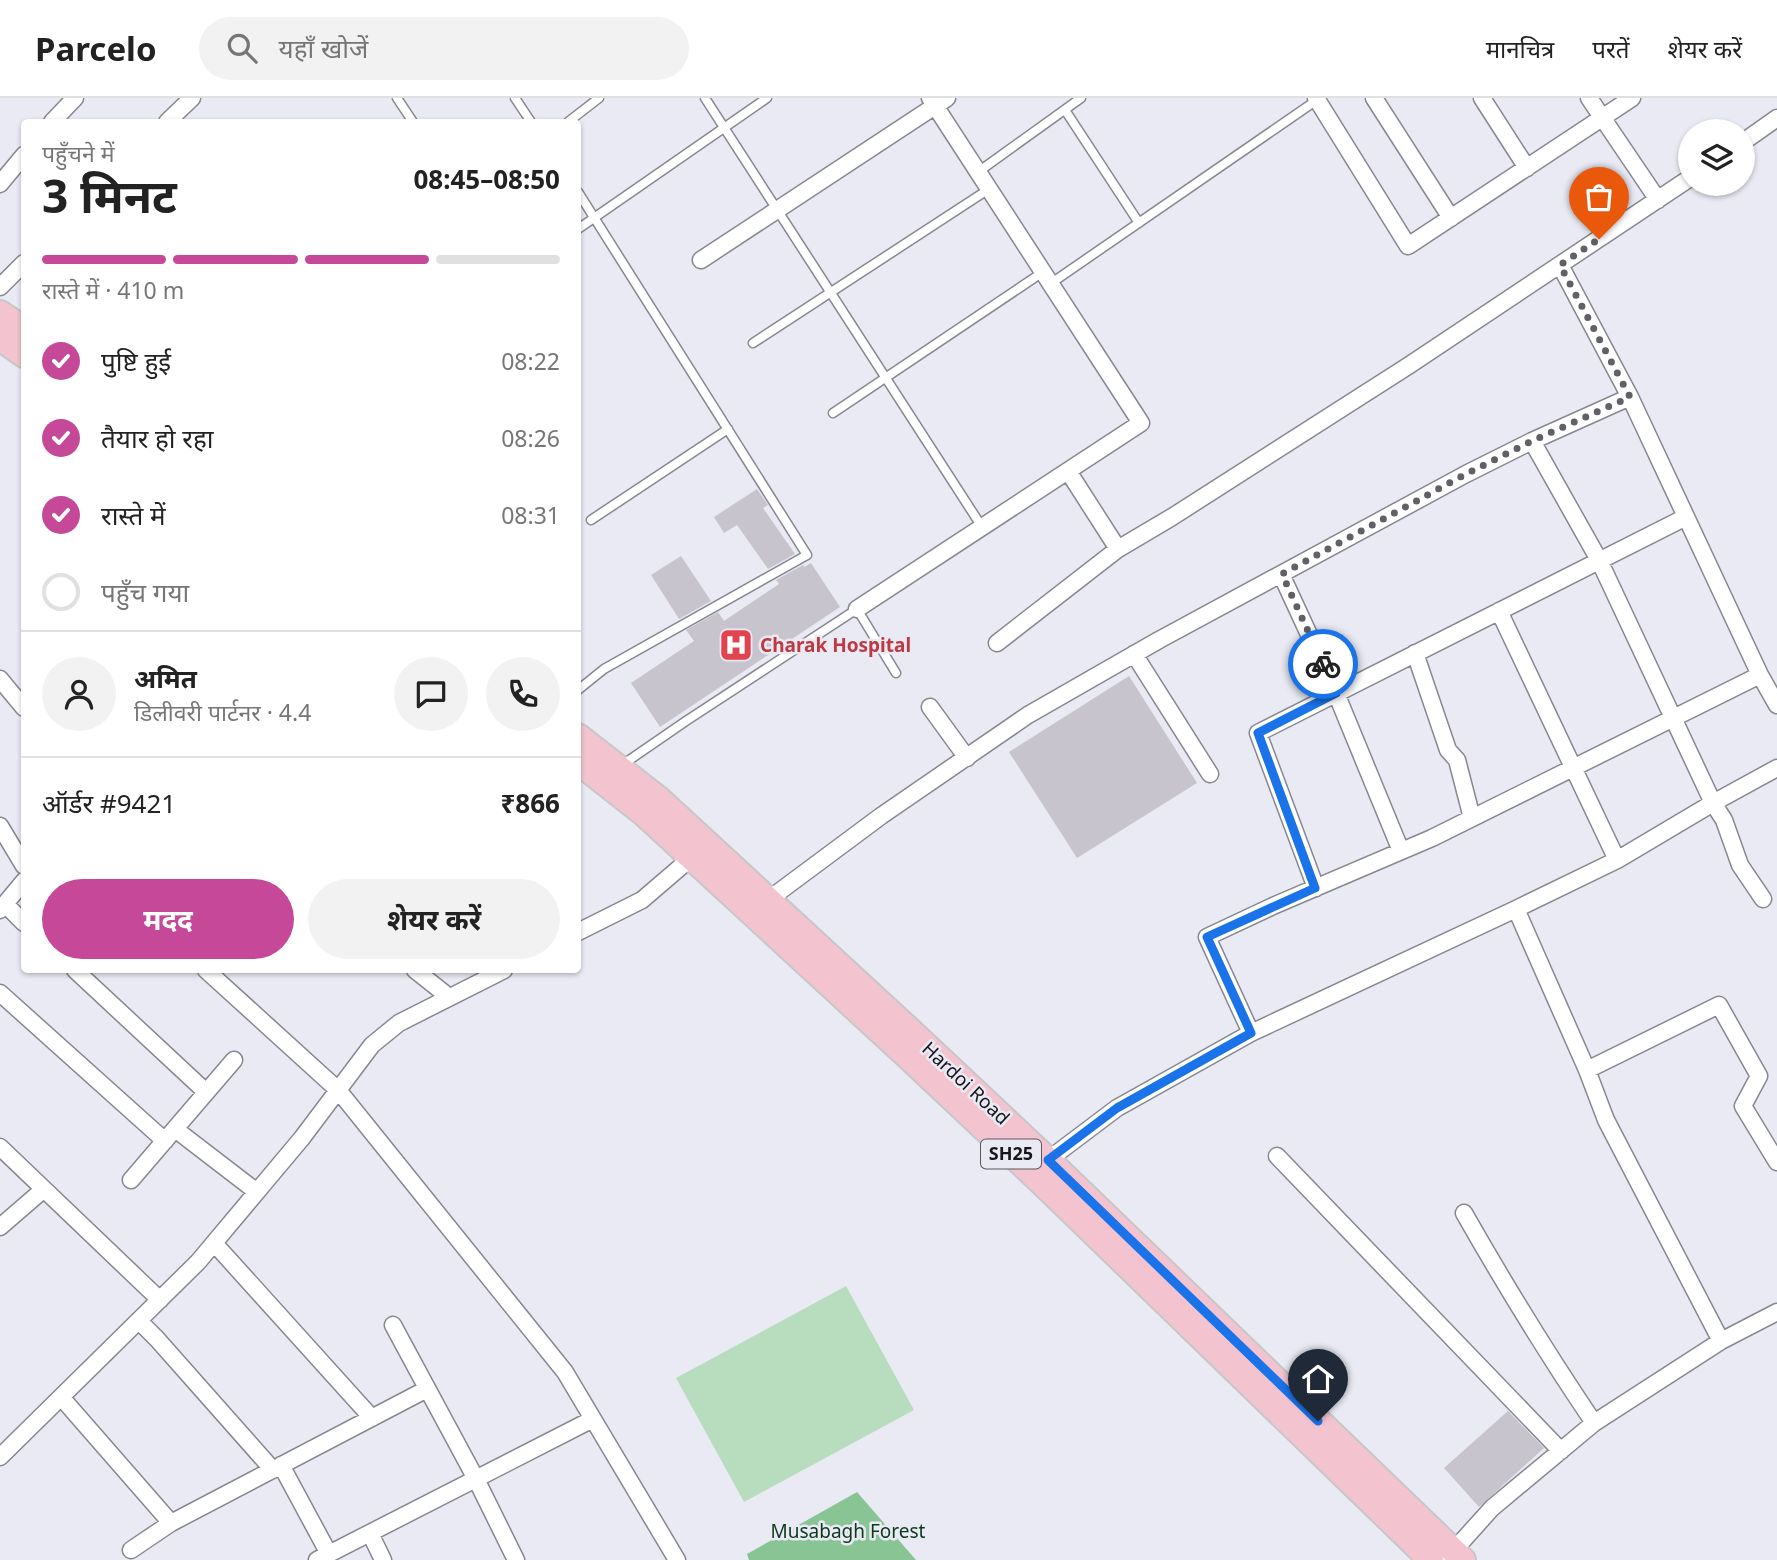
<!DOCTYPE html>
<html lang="hi">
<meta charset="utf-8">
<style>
:root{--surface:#fff;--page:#f2f2f2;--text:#222;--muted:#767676;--line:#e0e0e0;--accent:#c54998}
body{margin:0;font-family:"Noto Sans","Noto Sans Devanagari",sans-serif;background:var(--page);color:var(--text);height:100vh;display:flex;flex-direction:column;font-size:26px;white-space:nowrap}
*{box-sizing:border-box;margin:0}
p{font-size:23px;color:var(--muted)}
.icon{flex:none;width:38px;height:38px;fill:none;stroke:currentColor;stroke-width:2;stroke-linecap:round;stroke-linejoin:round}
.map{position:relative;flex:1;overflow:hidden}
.details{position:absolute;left:21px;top:21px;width:560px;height:854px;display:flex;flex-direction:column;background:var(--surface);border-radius:7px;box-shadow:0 2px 5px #0004}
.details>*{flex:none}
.fabs{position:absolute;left:1678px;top:21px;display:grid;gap:14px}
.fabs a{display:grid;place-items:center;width:77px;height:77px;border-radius:50%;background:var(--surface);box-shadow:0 2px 5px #0004;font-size:35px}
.pin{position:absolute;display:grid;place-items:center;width:60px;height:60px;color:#fff;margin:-72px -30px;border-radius:50% 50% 50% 0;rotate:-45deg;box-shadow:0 0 7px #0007}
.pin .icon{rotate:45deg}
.courier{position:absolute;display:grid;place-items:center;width:70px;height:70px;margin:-35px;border:5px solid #1a73e8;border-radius:50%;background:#fff;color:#222;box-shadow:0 2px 9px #0007}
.head em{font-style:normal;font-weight:700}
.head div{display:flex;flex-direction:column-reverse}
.head{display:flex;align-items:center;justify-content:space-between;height:119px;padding:0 21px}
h1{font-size:46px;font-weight:700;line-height:52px}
.bar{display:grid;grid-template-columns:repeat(4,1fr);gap:10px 7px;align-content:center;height:84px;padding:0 21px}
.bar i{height:9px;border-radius:5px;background:var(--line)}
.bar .on{background:var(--accent)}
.bar p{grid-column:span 4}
.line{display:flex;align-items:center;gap:18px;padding:0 21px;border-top:2px solid var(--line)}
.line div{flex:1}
.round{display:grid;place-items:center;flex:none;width:74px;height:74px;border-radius:37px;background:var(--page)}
ol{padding:0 21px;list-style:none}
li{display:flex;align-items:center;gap:21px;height:77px}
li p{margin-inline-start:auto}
li .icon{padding:7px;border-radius:50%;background:var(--accent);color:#fff;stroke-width:4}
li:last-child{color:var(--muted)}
li i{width:38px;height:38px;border:4px solid var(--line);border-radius:50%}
.button{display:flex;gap:14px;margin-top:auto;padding:14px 21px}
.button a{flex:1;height:80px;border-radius:42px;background:var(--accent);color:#fff;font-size:28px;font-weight:700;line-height:80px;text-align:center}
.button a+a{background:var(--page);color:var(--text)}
header{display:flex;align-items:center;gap:42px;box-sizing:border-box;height:98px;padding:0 35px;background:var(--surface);border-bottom:2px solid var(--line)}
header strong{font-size:33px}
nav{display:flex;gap:38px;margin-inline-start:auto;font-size:24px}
.search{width:490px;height:63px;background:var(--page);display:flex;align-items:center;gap:18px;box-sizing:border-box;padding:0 24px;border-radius:38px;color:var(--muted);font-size:26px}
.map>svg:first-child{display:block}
.green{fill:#b8dcbe}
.forest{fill:#89c494}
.building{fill:#c7c4ce}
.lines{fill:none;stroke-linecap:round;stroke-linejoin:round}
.service-casing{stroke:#878790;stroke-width:11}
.minor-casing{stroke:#878790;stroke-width:19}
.primary-casing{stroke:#c7c7c8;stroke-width:28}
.service{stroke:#fff;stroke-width:8}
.minor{stroke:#fff;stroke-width:16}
.primary{stroke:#f3c4d0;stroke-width:24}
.done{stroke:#616066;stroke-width:7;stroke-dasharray:0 12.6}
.route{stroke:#1a73e8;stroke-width:9}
.labels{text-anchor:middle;stroke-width:5;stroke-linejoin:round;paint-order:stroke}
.shield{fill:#eaeaf4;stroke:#56565b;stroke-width:2}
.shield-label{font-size:18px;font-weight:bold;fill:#17161a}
.health-label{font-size:19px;font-weight:bold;fill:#be3a42;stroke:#eaeaf4;text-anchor:start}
.street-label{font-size:19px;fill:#17161a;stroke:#eaeaf4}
.park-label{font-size:19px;fill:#0b391a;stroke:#eaeaf4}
</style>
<header>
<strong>Parcelo</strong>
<div class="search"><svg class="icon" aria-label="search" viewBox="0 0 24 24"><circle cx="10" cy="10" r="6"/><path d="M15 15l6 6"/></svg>यहाँ खोजें</div>
<nav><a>मानचित्र</a><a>परतें</a><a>शेयर करें</a></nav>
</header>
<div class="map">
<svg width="1777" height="1462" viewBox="0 0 1777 1462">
<rect width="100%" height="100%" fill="#eaeaf4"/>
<!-- green -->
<path class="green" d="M846,1188L914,1312L744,1404L676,1280Z"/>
<!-- forest -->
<path class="forest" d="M857,1394L916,1462H749L747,1456Z"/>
<!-- building -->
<path class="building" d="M757,391L768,407L763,410L795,456L768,471L737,427L724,435L714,419Z
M681,458L711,503L679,521L651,477Z
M811,465L840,509L660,629L631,585L694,543L686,532L718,514L724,523L779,486L776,482L803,467L804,469Z
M1129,578L1197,685L1077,760L1009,654Z
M1508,1313L1544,1350L1479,1409L1444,1370Z"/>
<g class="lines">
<defs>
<path id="service" d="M397,0L413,24
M515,0L531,24
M705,0L982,429
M1065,12L1139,125
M568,24L599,0
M978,74L1081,0
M578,94L807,457L604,571L578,592
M578,131L767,0
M1050,186L1317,2
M753,245L989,91
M833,315L1043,174
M591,422L728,331
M622,667L686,623L857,511L896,575"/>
<path id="minor" d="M1316,0L1408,148L1632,0
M1374,0L1451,120
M1482,0L1527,70
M1589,0L1658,102
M52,24L75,0
M167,24L192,0
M1743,44L1777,20
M0,86L24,57
M701,162L947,0
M1560,167L1630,299
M0,189L24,165
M1532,343L1599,462L1713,705L1724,722L1740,767L1763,801
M1068,373L1118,451
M1281,476L1336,595L1401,753
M857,511L1141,325L930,0
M1499,513L1617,762
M997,545L1118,451L1172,419L1408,268L1690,80
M1415,555L1448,652L1457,662L1472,720
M1134,556L1210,676
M1760,577L1777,607
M0,581L24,610
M930,609L967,660
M0,728L24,768
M1316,790L1258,635L1686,419
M768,802L881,718L1028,617L1159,542L1466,376L1532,343L1630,299L1760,577L1432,740L1273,808L1207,839L1251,935L1117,1010L1048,1062
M5,806L24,825
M1516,811L1587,972L1719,907L1759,978L1743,1008L1777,1064
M0,812L24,783
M578,834L642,802L698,754
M75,872L206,994
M206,872L338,992L565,1274L677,1462
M415,872L449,899
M0,895L165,1043
M1251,935L1516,811L1617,762L1713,705L1777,670
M1587,972L1606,1022L1721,1243
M175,1031L257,1094
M0,1049L160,1202
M1277,1058L1561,1353
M131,1082L234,962
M1464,1115C1505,1187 1548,1257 1594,1325
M0,1129L44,1091
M214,1145L372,1320
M139,1223L157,1241L273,1372
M393,1227L476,1381L516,1462
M61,1299L171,1425
M0,1359L198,1164L302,1040L372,947L399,925L504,872
M281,1367L329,1456
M370,1435L383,1462
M131,1452L171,1425L427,1291
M1447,1460L1492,1410L1594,1325L1721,1243L1777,1214
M317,1462L593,1321"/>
<path id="primary" d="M0,215L24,231
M0,240L24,257
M578,638L659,701L916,938L1048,1062L1463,1462
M578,664L643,715L906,957L1041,1084L1431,1462"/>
</defs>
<!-- service casing -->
<use href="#service" class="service-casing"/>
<!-- minor casing -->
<use href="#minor" class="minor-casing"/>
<!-- primary casing -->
<use href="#primary" class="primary-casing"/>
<!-- service -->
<use href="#service" class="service"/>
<!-- minor -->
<use href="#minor" class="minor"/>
<!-- primary -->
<use href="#primary" class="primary"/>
</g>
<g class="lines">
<!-- done -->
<path class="done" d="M1323,566L1282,476L1466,376L1532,343L1630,299L1560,167L1599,141"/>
<!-- route -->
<path class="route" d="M1318,1323L1048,1062L1117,1010L1251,935L1207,839L1315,790L1258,635L1336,595L1323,566"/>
</g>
<!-- icons -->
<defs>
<symbol id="hospital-square" viewBox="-11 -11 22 22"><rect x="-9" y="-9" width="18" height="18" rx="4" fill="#e0444e" stroke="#eaeaf4"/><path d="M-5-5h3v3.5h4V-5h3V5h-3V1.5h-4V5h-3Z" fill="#fff"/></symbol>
</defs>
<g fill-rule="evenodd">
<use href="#hospital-square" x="717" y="528" width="38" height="38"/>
</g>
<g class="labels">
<!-- shield labels -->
<rect class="shield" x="981" y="1041.5" width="60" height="29" rx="5"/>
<g class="shield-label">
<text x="1011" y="1062">SH25</text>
</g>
<!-- health labels -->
<g class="health-label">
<text x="760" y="554">Charak Hospital</text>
</g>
<!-- street labels -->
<g class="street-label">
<text transform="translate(966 985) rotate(43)" y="7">Hardoi Road</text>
</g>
<!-- park labels -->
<g class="park-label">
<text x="848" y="1440">Musabagh Forest</text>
</g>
</g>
</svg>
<div class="fabs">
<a><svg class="icon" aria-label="layers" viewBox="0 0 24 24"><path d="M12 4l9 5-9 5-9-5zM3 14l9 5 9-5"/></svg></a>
</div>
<div class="pin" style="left:1599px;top:141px;background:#ea580c"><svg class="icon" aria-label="bag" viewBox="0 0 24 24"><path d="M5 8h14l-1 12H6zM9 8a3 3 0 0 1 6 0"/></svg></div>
<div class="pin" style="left:1318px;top:1323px;background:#1f2937"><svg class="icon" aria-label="home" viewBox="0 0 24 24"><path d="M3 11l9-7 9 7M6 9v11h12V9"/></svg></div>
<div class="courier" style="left:1323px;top:566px"><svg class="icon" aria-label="bike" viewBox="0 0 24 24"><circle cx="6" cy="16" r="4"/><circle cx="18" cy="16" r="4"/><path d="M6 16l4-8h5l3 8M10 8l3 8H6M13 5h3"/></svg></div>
<section class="details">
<div class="head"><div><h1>3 मिनट</h1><p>पहुँचने में</p></div><em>08:45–08:50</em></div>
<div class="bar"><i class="on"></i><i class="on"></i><i class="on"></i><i></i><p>रास्ते में · 410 m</p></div>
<ol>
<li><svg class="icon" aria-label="check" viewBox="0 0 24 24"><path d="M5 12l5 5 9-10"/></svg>पुष्टि हुई<p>08:22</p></li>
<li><svg class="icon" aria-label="check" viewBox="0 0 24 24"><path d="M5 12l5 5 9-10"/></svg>तैयार हो रहा<p>08:26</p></li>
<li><svg class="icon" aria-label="check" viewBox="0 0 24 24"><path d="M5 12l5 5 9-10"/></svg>रास्ते में<p>08:31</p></li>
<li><i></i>पहुँच गया</li>
</ol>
<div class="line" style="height:126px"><a class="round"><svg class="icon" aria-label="person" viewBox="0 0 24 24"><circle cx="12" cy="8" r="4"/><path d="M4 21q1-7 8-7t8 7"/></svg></a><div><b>अमित</b><p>डिलीवरी पार्टनर · 4.4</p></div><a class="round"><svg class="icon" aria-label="chat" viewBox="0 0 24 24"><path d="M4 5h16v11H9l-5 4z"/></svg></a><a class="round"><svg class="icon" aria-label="phone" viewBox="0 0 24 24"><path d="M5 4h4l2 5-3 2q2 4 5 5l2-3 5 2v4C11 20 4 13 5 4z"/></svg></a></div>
<div class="line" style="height:91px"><div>ऑर्डर #9421</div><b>₹866</b></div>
<div class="button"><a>मदद</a><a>शेयर करें</a></div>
</section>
</div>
